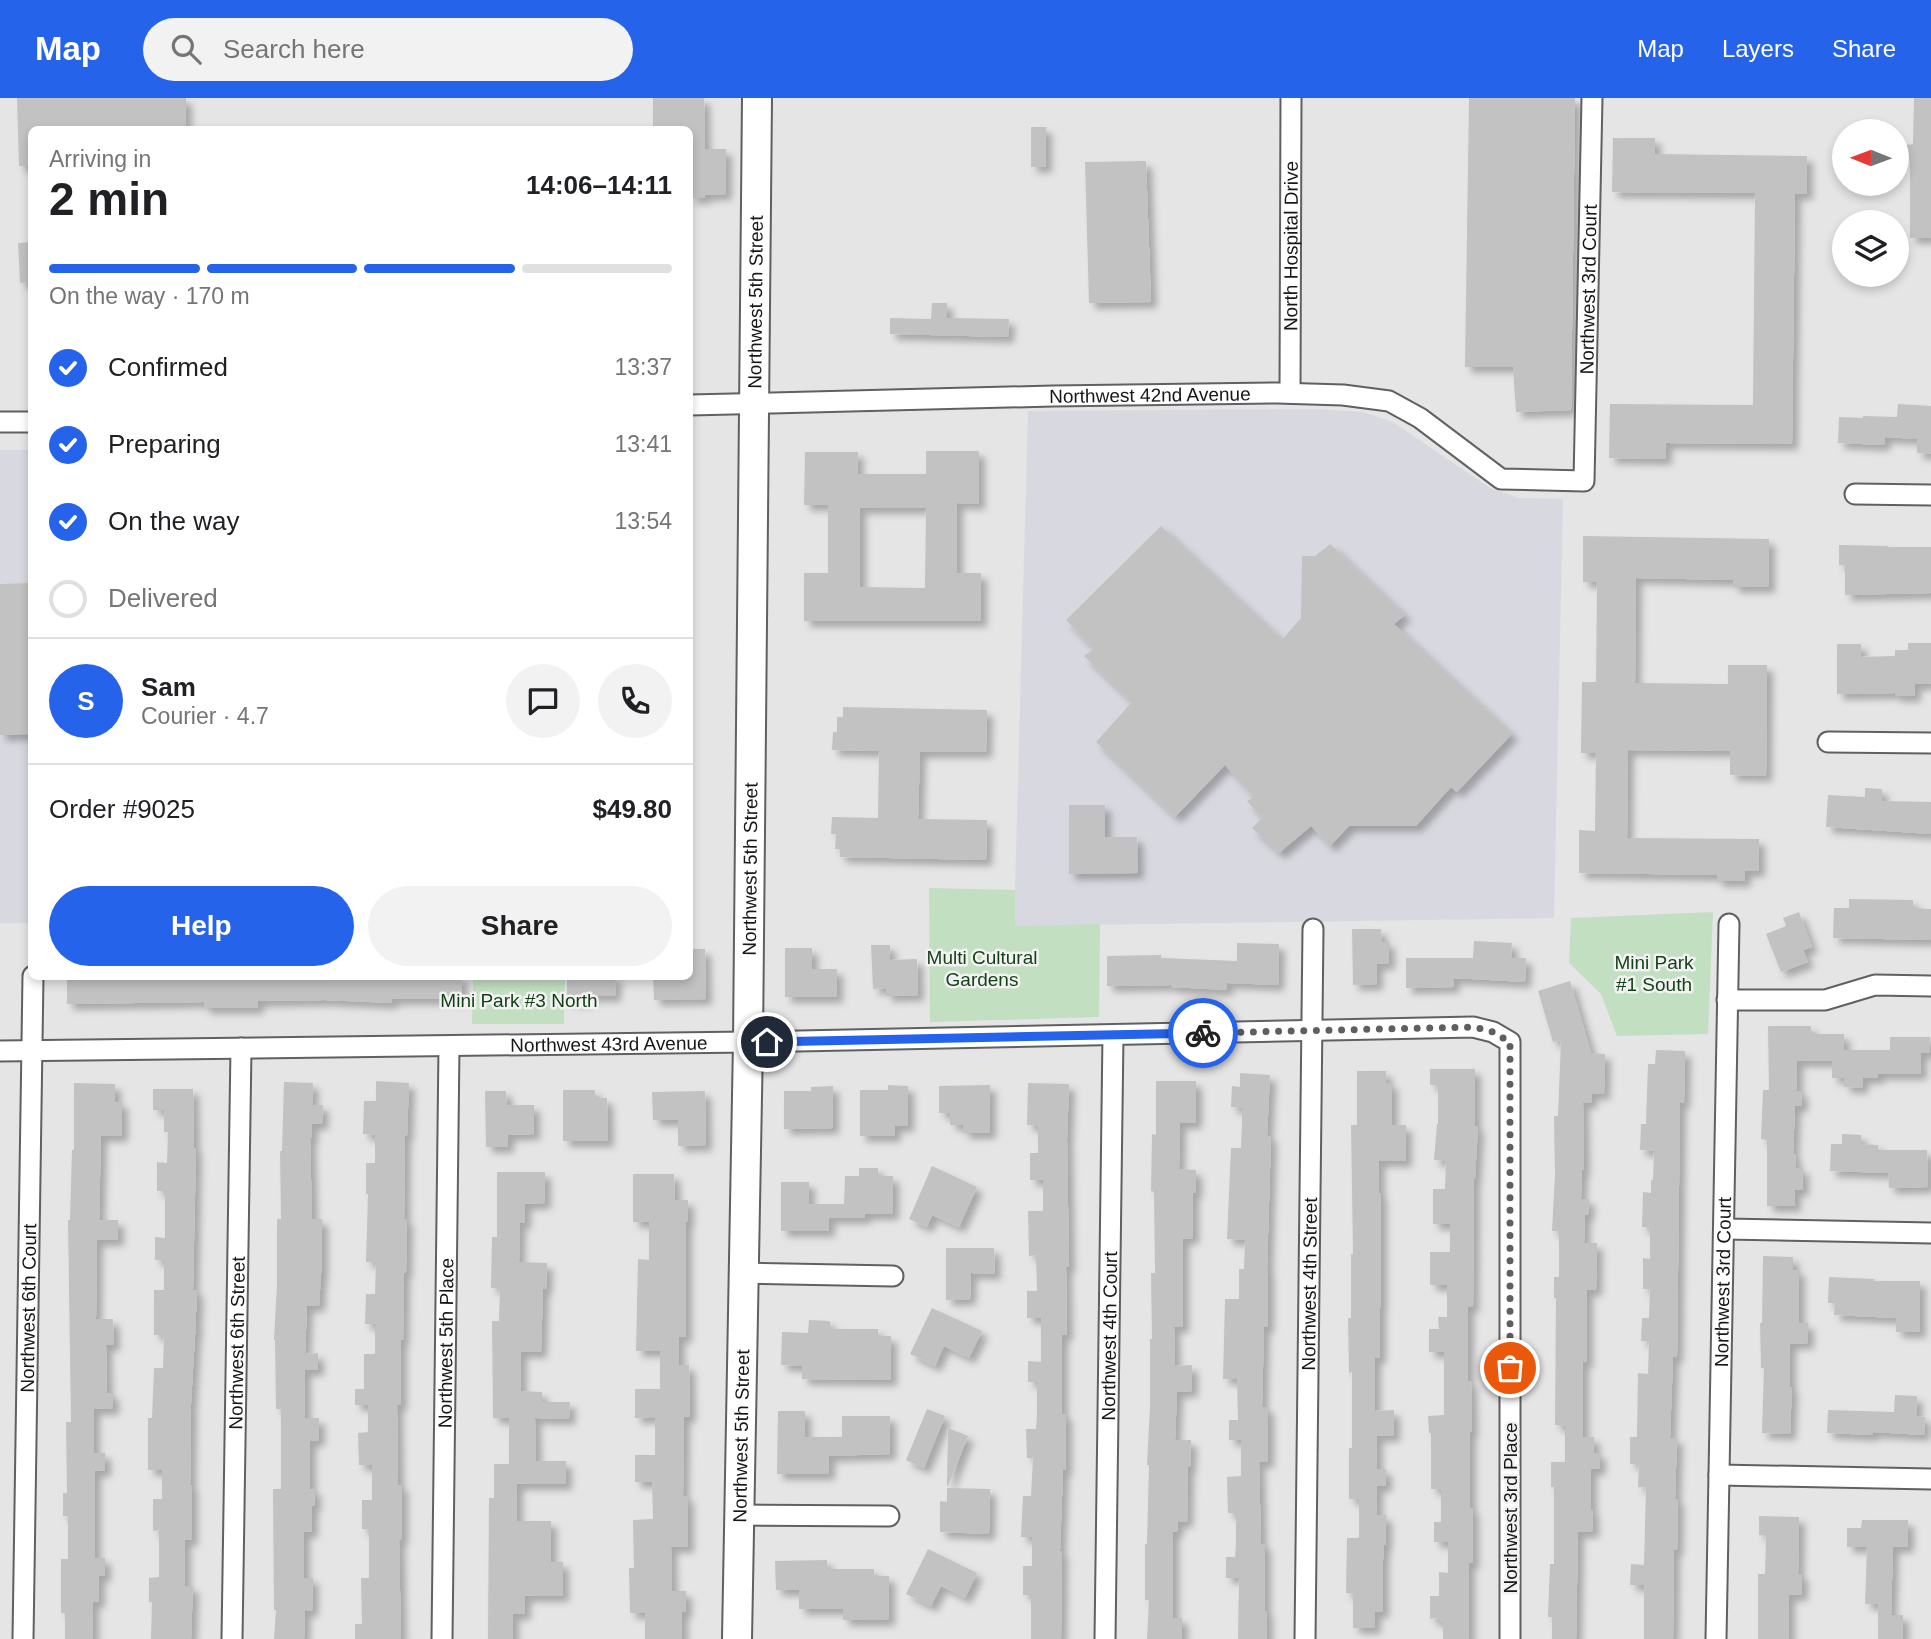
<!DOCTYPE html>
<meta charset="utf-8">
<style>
:root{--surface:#fff;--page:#f2f2f2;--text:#202124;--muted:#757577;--line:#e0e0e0;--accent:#2563eb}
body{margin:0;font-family:Helvetica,sans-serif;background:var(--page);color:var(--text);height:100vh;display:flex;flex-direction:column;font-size:26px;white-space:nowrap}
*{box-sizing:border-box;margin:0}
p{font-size:23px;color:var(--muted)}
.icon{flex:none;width:38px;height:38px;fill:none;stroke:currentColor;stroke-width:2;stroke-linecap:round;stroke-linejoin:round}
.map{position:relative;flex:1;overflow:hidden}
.details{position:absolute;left:28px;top:28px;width:665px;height:854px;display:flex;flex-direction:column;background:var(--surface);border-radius:10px;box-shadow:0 4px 10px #0003}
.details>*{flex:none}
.needle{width:46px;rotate:271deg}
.controls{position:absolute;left:1832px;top:21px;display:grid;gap:14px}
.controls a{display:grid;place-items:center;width:77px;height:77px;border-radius:50%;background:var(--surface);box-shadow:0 4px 10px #0003;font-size:35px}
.pin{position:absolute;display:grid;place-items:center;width:60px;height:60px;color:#fff;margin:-30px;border:4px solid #fff;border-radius:50%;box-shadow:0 2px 7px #0007}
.courier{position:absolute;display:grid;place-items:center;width:70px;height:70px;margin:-35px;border:5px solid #2563eb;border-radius:50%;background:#fff;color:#222;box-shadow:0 2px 9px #0007}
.overview em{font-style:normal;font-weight:800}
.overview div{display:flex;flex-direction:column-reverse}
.overview{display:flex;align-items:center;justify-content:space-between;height:119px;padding:0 21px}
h1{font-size:46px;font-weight:800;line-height:52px}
.bar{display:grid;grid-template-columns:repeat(4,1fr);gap:10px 7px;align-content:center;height:84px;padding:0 21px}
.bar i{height:9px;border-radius:5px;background:var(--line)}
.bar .on{background:var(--accent)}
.bar p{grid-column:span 4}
.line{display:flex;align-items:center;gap:18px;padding:0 21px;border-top:2px solid var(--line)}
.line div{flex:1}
.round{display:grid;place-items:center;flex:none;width:74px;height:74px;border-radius:37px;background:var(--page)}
ol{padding:0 21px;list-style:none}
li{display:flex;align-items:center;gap:21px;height:77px}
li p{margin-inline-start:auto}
li .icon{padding:7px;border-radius:50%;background:var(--accent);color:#fff;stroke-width:4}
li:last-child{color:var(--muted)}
li i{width:38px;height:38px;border:4px solid var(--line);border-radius:50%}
.button{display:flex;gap:14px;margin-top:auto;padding:14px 21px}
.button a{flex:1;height:80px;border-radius:42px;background:var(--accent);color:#fff;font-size:28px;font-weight:800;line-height:80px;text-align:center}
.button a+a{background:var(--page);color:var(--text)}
header{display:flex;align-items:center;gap:42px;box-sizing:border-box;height:98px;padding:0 35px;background:var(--accent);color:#fff}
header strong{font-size:33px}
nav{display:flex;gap:38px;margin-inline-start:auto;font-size:24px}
.search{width:490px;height:63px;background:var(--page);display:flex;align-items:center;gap:18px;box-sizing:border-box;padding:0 24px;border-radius:38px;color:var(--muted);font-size:26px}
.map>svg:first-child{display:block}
.built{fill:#d8d8e0}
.green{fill:#c2dfc1}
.building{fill:#c2c2c3;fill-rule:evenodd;filter:url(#shadow)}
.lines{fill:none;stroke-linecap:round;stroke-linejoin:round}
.street-casing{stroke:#606061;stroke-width:23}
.secondary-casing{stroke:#606061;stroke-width:32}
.street{stroke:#fff;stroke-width:19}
.secondary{stroke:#fff;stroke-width:28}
.done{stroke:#5f5f5f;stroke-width:7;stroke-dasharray:0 12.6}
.route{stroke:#2563eb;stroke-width:9}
.labels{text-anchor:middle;stroke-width:5;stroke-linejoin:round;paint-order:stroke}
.street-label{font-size:19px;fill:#171717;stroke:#f2f2f3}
.park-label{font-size:19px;fill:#123f15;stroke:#f2f2f3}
</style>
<header>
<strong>Map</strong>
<div class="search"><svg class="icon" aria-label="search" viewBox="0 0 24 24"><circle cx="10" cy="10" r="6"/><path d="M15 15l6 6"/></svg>Search here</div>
<nav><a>Map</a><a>Layers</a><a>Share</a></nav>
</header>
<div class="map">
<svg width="1931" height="1541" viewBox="0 0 1931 1541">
<defs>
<filter id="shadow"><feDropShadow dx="6" dy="6" stdDeviation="3.5" flood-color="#0004"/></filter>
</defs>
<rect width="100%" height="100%" fill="#e5e5e6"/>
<!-- built -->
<path class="built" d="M1318,311L1363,314L1393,324L1490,390L1519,400L1563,401L1554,820L1014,828L1028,313Z
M0,352H31V825H0Z"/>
<!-- green -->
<path class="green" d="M929,790L1015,792V828L1100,826L1099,919L930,924Z
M1713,814L1708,936L1617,938L1601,896L1569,865L1571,820Z
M473,879H565L564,926H472Z"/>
<!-- building -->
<path class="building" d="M17,0H186V32H32V68H19Z
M653,0H704L705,51H726V96L705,97V100H690V32H653Z
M1469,0H1575L1571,312L1516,314L1513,269H1465Z
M1914,0H1931V140H1910V61H1906V47L1913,46Z
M1031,29H1046V69H1031Z
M1613,40H1655V56L1807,58V96H1795L1792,346L1666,345V361L1609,360L1610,306L1753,307L1755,95L1612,94Z
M1146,63L1151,204L1089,205L1085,64Z
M32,144V184L20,185L18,145Z
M932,205H947V220L1009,221L1008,239L890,236V220L931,221Z
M1898,306L1931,308V356L1917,355V341L1885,339L1884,347L1838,345L1839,319L1863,320V318L1897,319Z
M926,353H979V406L957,405V475H981V523H804V475H828V407H804L805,354H858L857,376H926ZM860,410H926L925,490L860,489Z
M1161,428L1282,542L1301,520L1302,458H1315L1330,446L1405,517L1394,526L1512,636L1457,694L1451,689L1416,728H1349L1330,748L1311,728L1279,755L1252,730L1262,720L1247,703L1254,699L1225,667L1175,719L1096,644L1132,604L1084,558L1094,551L1066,522Z
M1583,438L1769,441V489H1733V482L1636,480L1635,585L1728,586V567H1767L1766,678L1730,677V653L1628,652L1627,740L1759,741V773H1745V783H1717V777L1579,775V732L1595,733L1596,655H1581L1582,584H1596L1597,484H1583Z
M1839,447L1888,448V449H1931V495L1845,497V467H1839Z
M32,485V636L0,637V486Z
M1908,545H1931V586H1915V598H1895V595L1837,596V546H1861V559L1895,558V552H1908Z
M843,609L987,612L986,654H920L918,721L987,722L986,762L840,759V751H835L836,736H831L832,719L878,720L879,653L832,652L833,634H837V619H843Z
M1865,690L1882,691V703L1931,704V736L1826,729L1828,697L1865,699Z
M1069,707H1105V739H1137L1138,775L1069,776Z
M1849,801L1913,802V810L1931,811V842L1833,840L1834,810H1849Z
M1799,814L1812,849L1803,852L1808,864L1781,874L1766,836L1786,828L1783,820Z
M1352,831H1381L1382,844H1389V866H1377V886L1353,887Z
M1474,843L1512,845L1511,860H1526L1525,884L1453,880L1454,889L1406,890V860H1473Z
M1237,845L1279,846L1278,887L1227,885V892L1171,889V887L1107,888V858L1161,857V860L1237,863Z
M871,847H890V862L917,861L918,897L886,898V890L873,891Z
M785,850H812V871H837V899H785Z
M690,851H705L706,901L654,902L653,878H690Z
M67,878H244V881H272V878H462V901H392V905L324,902L258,903V910H204V904L67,906Z
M567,878H616L615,898H589V903H567Z
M1570,883L1591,955L1605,956L1604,996L1592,995L1591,1005L1583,1004L1584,1072H1582L1581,1101H1589L1588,1117H1585L1584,1145H1597L1596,1192H1587V1264H1583V1339H1594V1355H1600V1371H1591V1412H1593V1434H1578L1576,1541H1552V1519H1548L1550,1466H1554V1389H1551V1364H1565V1328L1555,1327L1556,1200H1554V1179H1559V1133H1552L1555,1077L1554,1018H1558L1561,942L1553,944L1538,893Z
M1768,928H1811V936H1844V952H1890V939H1930V954L1921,955V976H1878V980H1863L1862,990L1844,989V980H1832V963H1797V993H1802V1008H1795L1793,1056H1795L1796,1070H1803V1092H1795V1108H1767V1042L1761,1041L1763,992H1769Z
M1656,952L1685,953L1684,1005L1680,1004L1677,1259H1673L1670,1340H1677L1675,1401H1678L1677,1452H1674L1673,1541H1644V1487H1630L1631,1466L1644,1467L1646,1389H1638L1639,1366H1630V1339H1637L1638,1275L1648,1276L1649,1243H1641L1642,1220H1649L1650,1191H1643V1160L1650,1161V1130L1642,1129L1643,1094L1651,1095V1082H1653L1654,1053L1640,1052L1641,1026H1646L1648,966H1655Z
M1430,971H1475V1028H1478L1475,1081H1474L1473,1209H1468V1284L1471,1283L1472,1334H1470V1410H1473V1465H1469V1541H1443V1524H1437V1520L1430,1521V1498H1439V1474L1448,1475V1444H1434V1424H1441V1391H1431V1335H1429L1428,1318L1444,1317V1254H1429V1231H1439L1438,1219H1447V1187H1430V1154H1450V1126H1433V1091H1445L1446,1063L1434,1062L1437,1026H1438V987H1430Z
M1357,973H1386V985H1392V1027H1406V1063H1379V1095H1381V1210H1380V1260H1375V1313L1394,1312V1338H1377V1371H1386V1388H1377V1417H1386V1447H1384L1383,1462V1514H1375V1530H1353V1495H1346L1347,1440H1359V1401H1349V1350H1352V1274L1349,1275L1348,1220H1351V1156H1353L1351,1027H1357Z
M1240,975L1270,977L1267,1038H1271L1267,1171H1268V1229H1264L1262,1309H1268V1364H1259L1261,1446H1265V1513H1267V1541H1238L1239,1480H1226V1459H1235L1236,1446V1415H1228L1227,1379L1241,1378V1342H1229V1322H1238L1237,1281H1223L1225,1201H1239V1171H1244L1245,1142L1227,1141L1231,1050H1241L1242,1024V1010L1231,1009L1232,988L1240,989Z
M376,983L409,985L407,1038H405L404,1121H407L406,1175L404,1174L403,1242H401V1307H397L398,1387H402V1442H399L401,1541H355V1526H362L361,1480H369V1431H362V1402H372V1367H359L358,1335L368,1334V1307H355V1291H364V1256H375V1226H365L366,1196H375L376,1164H366L368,1096H366V1065H375V1037L363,1036L364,1003H376Z
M1156,983H1196V1025H1180L1179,1071L1196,1072V1095H1193V1140L1183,1141V1229H1174L1175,1268L1192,1267V1293L1177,1294L1175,1342H1191L1190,1369H1188L1187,1424L1178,1423L1177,1434H1173V1520H1182V1541H1147L1149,1502H1145V1446H1147L1149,1367H1147L1150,1309V1241H1152L1151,1175H1155L1154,1094L1151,1093L1152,1036L1156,1037Z
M284,984L313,985L312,1007H323L322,1026H312V1040H310L312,1121H322V1176H321L319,1208H307L305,1256L318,1255V1272H305V1320H319V1342L310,1343V1391H315V1408H312V1434H304V1480H313L312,1513L305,1512L304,1541H274L276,1512H274L273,1391H281V1311H276L275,1242H274L277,1187V1121H281L280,1053H282Z
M74,985L115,986V1004H122V1038H101L99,1122H118V1142H97L96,1221H113L114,1247H106L107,1295H113V1311H94V1355H105V1373H95V1460H105V1478H99V1504H93V1541H65V1515H61V1461H68V1418H63V1395H67L66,1324H71L68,1122H70L72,1052H74Z
M1028,985L1069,986L1067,1042L1069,1169H1066L1067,1237H1062V1316H1066V1372H1063L1060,1453H1062L1061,1541H1031V1497H1023V1468H1032V1439H1021L1023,1398H1031L1033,1360H1027L1026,1331H1036L1037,1316V1284H1028V1263L1041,1264V1220H1027V1193H1037L1036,1157L1029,1158L1028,1113H1043V1082H1030V1055H1038V1028L1027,1027Z
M888,987L908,988V1028H895V1038H860V992H888Z
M990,987V1035H963V1027H950V1015H939V988Z
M833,988V1030L784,1031V993H811V989Z
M153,991H193L194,1050H196L193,1192H197V1214H196V1237H195L191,1306L190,1387H192V1442H185V1488H193L191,1541H151L152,1504H149V1480L159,1479V1432L153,1433V1401H162V1372H148V1320H152L154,1270H163L164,1237H154V1192H164V1162H155V1139L165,1140V1093H157V1064L167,1065L168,1034H164V1012H153Z
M563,992H595V1000H607L608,1043H563Z
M485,993H506L507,1007H534V1036L508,1037V1049H486Z
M705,993L706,1047L678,1048V1022H653L652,994Z
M1842,1036L1861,1037V1046L1878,1047V1052H1927L1928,1089L1889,1090L1888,1075L1830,1073L1831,1046H1842Z
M932,1068L977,1089L959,1129L932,1117L927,1129L909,1121Z
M859,1070H878V1078H893V1116H865V1120H829V1133H781V1084H809V1106H844L845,1078H859Z
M497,1074H545V1105L525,1106V1125H520L519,1164L547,1165L546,1191H543L541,1254H521V1293L542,1294V1304H570L569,1321L535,1320L536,1363H566V1386H517V1423H551V1464H563V1498H525V1516H513V1541H488L489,1400H494V1366H509V1320H493L492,1223H499L500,1190H491L492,1139H497Z
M633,1076H674L675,1102H688V1124H686V1239H679V1267H689L690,1319H684L683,1398H688V1449H671L672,1493H686V1514H682V1541H645V1515H630L629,1470H634L633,1422L653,1421L652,1384H635V1357H655V1319L635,1320V1291H660V1253H636L638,1161L649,1162V1124H633Z
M946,1150H994L995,1176L971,1175L970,1201L946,1202Z
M1763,1158L1793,1159V1172H1799V1225H1808V1245L1790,1246V1289H1792L1790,1336L1762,1335L1764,1270H1761L1760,1225H1762Z
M1829,1179L1874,1181V1183H1920V1234H1896V1220L1834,1217L1835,1205H1828Z
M932,1210L982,1233L969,1260L944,1248L935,1268L910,1256Z
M809,1222L830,1223V1231H878V1238H891V1282L802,1281V1268L781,1267L782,1234L808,1235Z
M1895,1297L1917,1298L1916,1318L1925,1319L1924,1337L1873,1334V1337L1827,1335L1828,1312L1894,1314Z
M927,1311L945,1318L924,1370L906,1362Z
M778,1313H805V1339H842V1318H890V1356L829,1358V1376H777Z
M948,1330L968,1338L948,1388H947Z
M947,1390L990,1391L989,1436L940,1434V1403L947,1404Z
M1759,1418L1799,1419L1798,1476H1802V1497H1789V1541H1758V1476H1765L1766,1438L1759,1437Z
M1862,1422H1908V1449H1893L1891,1517H1903V1541H1878V1506H1865L1867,1449H1847V1430H1861Z
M928,1451L977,1475L965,1500L941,1488L931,1508L906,1496Z
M827,1462V1471H874V1478H889V1522H843V1511H799V1492H776L775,1463Z"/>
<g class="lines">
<defs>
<g id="street">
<path id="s1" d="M1290,295L1291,0"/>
<path id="s2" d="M690,307L1053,298L1277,295L1343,297L1389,303L1420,320L1501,381L1584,383L1592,0"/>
<path d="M0,324H32"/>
<path d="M1855,396L1931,397"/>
<path d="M1828,644L1931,645"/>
<path d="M1727,902H1825L1875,887L1931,888"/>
<path id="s3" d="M0,953L748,944L1473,929L1493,934L1510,944V1541"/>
<path d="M1725,1131L1931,1135"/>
<path d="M742,1175L893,1178"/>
<path d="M1719,1377L1931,1381"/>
<path d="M738,1417L889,1418"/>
<path id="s4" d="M23,1541L33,878"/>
<path id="s5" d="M232,1541L241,950"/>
<path id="s6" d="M442,1541L449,948"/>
<path id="s7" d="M1105,1541L1113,937"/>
<path id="s8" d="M1305,1541L1313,831"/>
<path id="s9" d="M1716,1541L1729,826"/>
</g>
<g id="secondary">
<path id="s10" d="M737,1541L748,944L757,0"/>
</g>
</defs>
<!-- street casing -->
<use href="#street" class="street-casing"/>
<!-- secondary casing -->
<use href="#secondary" class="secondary-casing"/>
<!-- street -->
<use href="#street" class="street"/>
<!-- secondary -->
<use href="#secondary" class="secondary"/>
</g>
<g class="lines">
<!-- done -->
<path class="done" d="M1203,935L1474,929L1493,934L1510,944V1270"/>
<!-- route -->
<path class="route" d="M767,944L1203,935"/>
</g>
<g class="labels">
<!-- street labels -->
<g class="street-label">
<text dy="7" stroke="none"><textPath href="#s1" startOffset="147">North Hospital Drive</textPath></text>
<text dy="7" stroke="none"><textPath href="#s2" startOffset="1111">Northwest 3rd Court</textPath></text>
<text dy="7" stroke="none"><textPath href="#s10" startOffset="1337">Northwest 5th Street</textPath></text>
<text dy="7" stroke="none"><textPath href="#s2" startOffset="460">Northwest 42nd Avenue</textPath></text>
<text dy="7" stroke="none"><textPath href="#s10" startOffset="770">Northwest 5th Street</textPath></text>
<text dy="7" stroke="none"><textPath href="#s3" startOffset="609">Northwest 43rd Avenue</textPath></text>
<text dy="7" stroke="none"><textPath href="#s9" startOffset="357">Northwest 3rd Court</textPath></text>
<text dy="7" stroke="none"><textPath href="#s8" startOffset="355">Northwest 4th Street</textPath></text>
<text dy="7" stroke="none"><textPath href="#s4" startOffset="331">Northwest 6th Court</textPath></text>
<text dy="7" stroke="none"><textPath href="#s7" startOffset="303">Northwest 4th Court</textPath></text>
<text dy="7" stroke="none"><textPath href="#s5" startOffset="296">Northwest 6th Street</textPath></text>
<text dy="7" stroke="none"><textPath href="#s6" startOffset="296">Northwest 5th Place</textPath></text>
<text dy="7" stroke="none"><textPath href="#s10" startOffset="203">Northwest 5th Street</textPath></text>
<text transform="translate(1510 1410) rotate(-90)" y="7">Northwest 3rd Place</text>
</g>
<!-- park labels -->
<g class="park-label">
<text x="982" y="866">Multi Cultural<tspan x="982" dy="22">Gardens</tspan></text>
<text x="1654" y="871">Mini Park<tspan x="1654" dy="22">#1 South</tspan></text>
<text x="519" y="909">Mini Park #3 North</text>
</g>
</g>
</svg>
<div class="controls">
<a><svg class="needle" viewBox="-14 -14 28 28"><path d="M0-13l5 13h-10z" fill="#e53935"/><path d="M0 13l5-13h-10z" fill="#757577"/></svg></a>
<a><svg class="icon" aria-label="layers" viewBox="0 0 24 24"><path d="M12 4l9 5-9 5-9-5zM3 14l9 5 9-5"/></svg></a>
</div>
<div class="pin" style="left:1510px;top:1270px;background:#ea580c"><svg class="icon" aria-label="bag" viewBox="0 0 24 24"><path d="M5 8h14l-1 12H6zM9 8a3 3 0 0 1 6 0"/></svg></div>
<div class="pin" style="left:767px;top:944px;background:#1f2937"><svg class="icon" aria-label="home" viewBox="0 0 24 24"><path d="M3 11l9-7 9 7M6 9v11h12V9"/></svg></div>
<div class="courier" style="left:1203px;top:935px"><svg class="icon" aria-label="bike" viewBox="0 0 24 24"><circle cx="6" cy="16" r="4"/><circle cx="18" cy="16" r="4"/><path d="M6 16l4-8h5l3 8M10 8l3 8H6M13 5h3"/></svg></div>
<section class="details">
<div class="overview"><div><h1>2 min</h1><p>Arriving in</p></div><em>14:06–14:11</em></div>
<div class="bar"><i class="on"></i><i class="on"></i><i class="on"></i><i></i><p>On the way · 170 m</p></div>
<ol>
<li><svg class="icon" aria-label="check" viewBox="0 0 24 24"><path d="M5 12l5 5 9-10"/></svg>Confirmed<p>13:37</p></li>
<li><svg class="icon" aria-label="check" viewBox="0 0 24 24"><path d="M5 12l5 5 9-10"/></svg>Preparing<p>13:41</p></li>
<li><svg class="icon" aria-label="check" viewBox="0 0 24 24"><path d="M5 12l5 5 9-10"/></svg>On the way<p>13:54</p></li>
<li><i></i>Delivered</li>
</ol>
<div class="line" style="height:126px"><b class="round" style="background:var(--accent);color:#fff">S</b><div><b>Sam</b><p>Courier · 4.7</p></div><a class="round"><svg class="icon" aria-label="chat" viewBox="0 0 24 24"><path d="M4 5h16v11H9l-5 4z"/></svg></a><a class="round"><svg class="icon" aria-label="phone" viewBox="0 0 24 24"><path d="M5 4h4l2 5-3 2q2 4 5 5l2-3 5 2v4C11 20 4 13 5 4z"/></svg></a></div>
<div class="line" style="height:91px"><div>Order #9025</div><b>$49.80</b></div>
<div class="button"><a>Help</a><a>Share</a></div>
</section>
</div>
